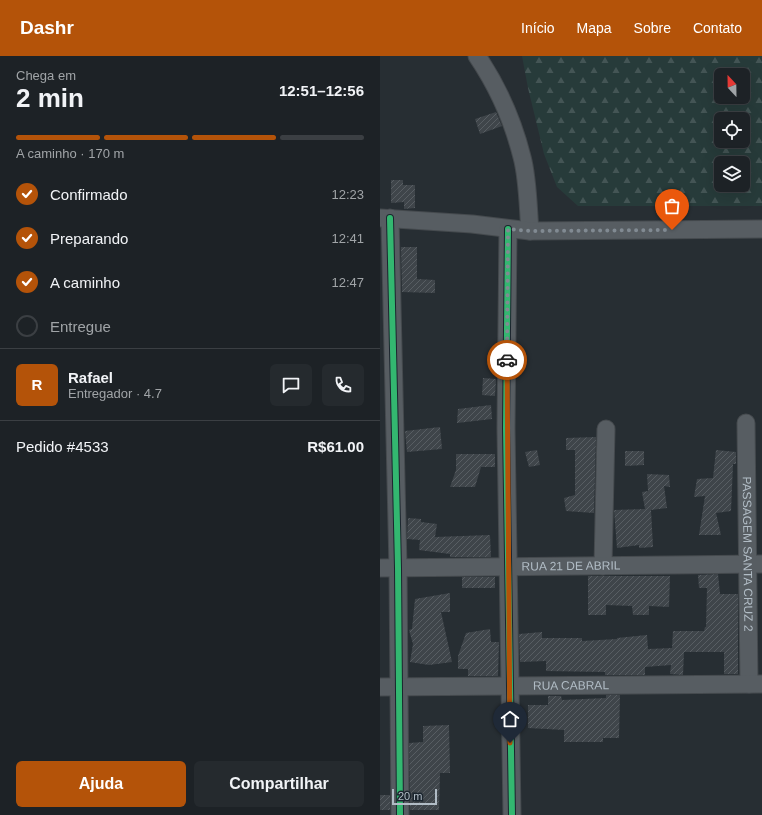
<!DOCTYPE html>
<html lang="pt">
<meta charset="utf-8">
<style>
:root{--surface:#1d2226;--page:#252a2e;--text:#f1f3f6;--muted:#a0a4a7;--line:#3b3f43;--accent:#b45309}
body{margin:0;font-family:Helvetica,sans-serif;background:var(--page);color:var(--text);height:100vh;display:flex;flex-direction:column;font-size:15px;white-space:nowrap}
*{box-sizing:border-box;margin:0}
p{font-size:13px;color:var(--muted)}
.icon{flex:none;width:22px;height:22px;fill:none;stroke:currentColor;stroke-width:2;stroke-linecap:round;stroke-linejoin:round}
.map{position:relative;flex:1;overflow:hidden}
.sheet{display:flex;flex-direction:column;background:var(--surface);width:380px}
.sheet>*{flex:none}
.needle{width:26px;rotate:338deg}
.tools{position:absolute;left:334px;top:12px;display:grid;gap:8px}
.tools a{display:grid;place-items:center;width:36px;height:36px;border-radius:6px;background:var(--surface);box-shadow:0 4px 16px #0002,0 0 0 1px var(--line);font-size:20px}
.scale{position:absolute;left:12px;bottom:10px;width:45px;box-sizing:border-box;padding-left:4px;border:2px solid #b1bcc5;border-top:0;font-size:11px;line-height:14px;white-space:nowrap;color:#b1bcc5;-webkit-text-stroke:3px #1b252e;paint-order:stroke}
.pin{position:absolute;display:grid;place-items:center;width:34px;height:34px;color:#fff;margin:-41px -17px;border-radius:50% 50% 50% 0;rotate:-45deg;box-shadow:0 0 4px #0007}
.pin .icon{rotate:45deg}
.courier{position:absolute;display:grid;place-items:center;width:40px;height:40px;margin:-20px;border:3px solid #b45309;border-radius:50%;background:#fff;color:#222;box-shadow:0 1px 5px #0007}
.summary em{font-style:normal;font-weight:800}
.summary div{display:flex;flex-direction:column-reverse}
.summary{display:flex;align-items:center;justify-content:space-between;height:68px;padding:0 16px}
h1{font-size:26px;font-weight:800;line-height:30px}
.bar{display:grid;grid-template-columns:repeat(4,1fr);gap:6px 4px;align-content:center;height:48px;padding:0 16px}
.bar i{height:5px;border-radius:3px;background:var(--line)}
.bar .current{background:var(--accent)}
.bar p{grid-column:span 4}
.line{display:flex;align-items:center;gap:10px;padding:0 16px;border-top:1px solid var(--line)}
.line div{flex:1}
.round{display:grid;place-items:center;flex:none;width:42px;height:42px;border-radius:6px;background:var(--page)}
ol{padding:0 16px;list-style:none}
li{display:flex;align-items:center;gap:12px;height:44px}
li p{margin-inline-start:auto}
li .icon{padding:4px;border-radius:50%;background:var(--accent);color:#fff;stroke-width:4}
li:last-child{color:var(--muted)}
li i{width:22px;height:22px;border:2px solid var(--line);border-radius:50%}
.button{display:flex;gap:8px;margin-top:auto;padding:8px 16px}
.button a{flex:1;height:46px;border-radius:6px;background:var(--accent);color:#fff;font-size:16px;font-weight:800;line-height:46px;text-align:center}
.button a+a{background:var(--page);color:var(--text)}
header{display:flex;align-items:center;gap:24px;box-sizing:border-box;height:56px;padding:0 20px;background:var(--accent);color:#fff}
header strong{font-size:19px}
nav{display:flex;gap:22px;margin-inline-start:auto;font-size:14px}
main{display:flex;flex:1;min-height:0}
.map>svg:first-child{display:block}
.forest{fill:url(#forest-firs);fill-rule:evenodd}
.building{fill:url(#building-hatch)}
.lines{fill:none;stroke-linecap:round;stroke-linejoin:round}
.minor-casing{stroke:#454a4e;stroke-width:19}
.minor{stroke:#575d62;stroke-width:17}
.cycleway-casing{stroke:#1b252e;stroke-width:8}
.cycleway{stroke:#33b770;stroke-width:6}
.done{stroke:#818a92;stroke-width:4;stroke-dasharray:0 7.2}
.route{stroke:#b45309;stroke-width:5}
.labels{text-anchor:middle;stroke-width:3;stroke-linejoin:round;paint-order:stroke}
.street-label{font-size:12px;fill:#b1bcc5;stroke:#1b252e}
</style>
<header>
<strong>Dashr</strong>
<nav><a>Início</a><a>Mapa</a><a>Sobre</a><a>Contato</a></nav>
</header>
<main>
<section class="sheet">
<div class="summary"><div><h1>2 min</h1><p>Chega em</p></div><em>12:51–12:56</em></div>
<div class="bar"><i class="current"></i><i class="current"></i><i class="current"></i><i></i><p>A caminho · 170 m</p></div>
<ol>
<li><svg class="icon" aria-label="check" viewBox="0 0 24 24"><path d="M5 12l5 5 9-10"/></svg>Confirmado<p>12:23</p></li>
<li><svg class="icon" aria-label="check" viewBox="0 0 24 24"><path d="M5 12l5 5 9-10"/></svg>Preparando<p>12:41</p></li>
<li><svg class="icon" aria-label="check" viewBox="0 0 24 24"><path d="M5 12l5 5 9-10"/></svg>A caminho<p>12:47</p></li>
<li><i></i>Entregue</li>
</ol>
<div class="line" style="height:72px"><b class="round" style="background:var(--accent);color:#fff">R</b><div><b>Rafael</b><p>Entregador · 4.7</p></div><a class="round"><svg class="icon" aria-label="chat" viewBox="0 0 24 24"><path d="M4 5h16v11H9l-5 4z"/></svg></a><a class="round"><svg class="icon" aria-label="phone" viewBox="0 0 24 24"><path d="M5 4h4l2 5-3 2q2 4 5 5l2-3 5 2v4C11 20 4 13 5 4z"/></svg></a></div>
<div class="line" style="height:52px"><div>Pedido #4533</div><b>R$61.00</b></div>
<div class="button"><a>Ajuda</a><a>Compartilhar</a></div>
</section>
<div class="map">
<svg width="382" height="759" viewBox="0 0 382 759">
<defs>
<pattern id="forest-firs" width="22" height="20" patternUnits="userSpaceOnUse"><rect width="22" height="20" fill="#273b3a"/><path d="M5 1l3.5 6h-7zM16 11l3.5 6h-7z" fill="#455"/></pattern>
<pattern id="building-hatch" width="6" height="6" patternUnits="userSpaceOnUse"><rect width="6" height="6" fill="#3f454a"/><path d="M-1 1l2-2M0 6l6-6M5 7l2-2" fill="none" stroke="#585e63"/></pattern>
</defs>
<rect width="100%" height="100%" fill="#272e33"/>
<!-- forest -->
<path class="forest" d="M142,0H382V150H198L177,131L164,98L148,32ZM341,19H363V41H341ZM341,63H363V85H341ZM341,107H363V129H341Z"/>
<!-- building -->
<path class="building" d="M116,56L122,70L100,78L95,63Z
M11,124H23V129H35V152L24,153V146L11,147Z
M21,191H37V223L55,224V237L22,236Z
M103,322L116,323L115,340L102,339Z
M111,349L112,363L77,367L78,353Z
M60,371L62,393L27,396L25,375Z
M216,381L214,457L186,455L184,442L195,439V394H186V382Z
M157,394L160,409L149,411L145,396Z
M336,394L356,396V408H353L351,455L336,457L341,479H319L325,440L314,441L317,423L333,422Z
M245,395H264V409L245,410Z
M76,398H115V411H101L95,431H70L76,414Z
M267,418L289,419L290,431L284,430L287,452L271,454L273,491L259,492V489L237,492L234,454L265,453L262,436L268,435Z
M28,462L41,463V466L57,468L55,481L110,479L111,501H70V498L39,494L40,484L27,483Z
M338,518L340,538H358V618H344V596H304L303,619L290,618L291,609L265,611V619H225V616L166,615V605L140,606L139,578L162,576V582H202V585L237,583V582L267,579L268,593L292,592L293,575H324L325,571H326L327,532H319L318,519Z
M208,520H290L289,551L269,550V559H253L252,550L226,549V559H208Z
M82,521H115V532H82Z
M70,537V556H61L72,606L49,609L30,606L33,588L29,574L32,573L35,543Z
M110,573L111,586H119L118,620H88V613H78V600L86,577Z
M226,639H240L239,682H223V686H184V674L148,672V649H168V640H181L182,644L226,642Z
M69,669L70,717H60L59,754H30L29,687L43,686V670Z
M0,739H10V754H0Z"/>
<g class="lines">
<defs>
<g id="minor">
<path d="M97,0C118,31 133,65 142,101C148,123 148,152 150,175"/>
<path d="M0,162L92,168L150,175L382,173"/>
<path d="M10,162L18,512L20,759"/>
<path d="M128,173L126,372L132,759"/>
<path id="s1" d="M366,367L369,628"/>
<path d="M223,510L226,373"/>
<path id="s2" d="M0,512L382,508"/>
<path id="s3" d="M0,631L382,628"/>
</g>
</defs>
<!-- minor casing -->
<use href="#minor" class="minor-casing"/>
<!-- minor -->
<use href="#minor" class="minor"/>
<defs>
<path id="cycleway" d="M10,162L18,512L20,759
M128,173L126,372L132,759"/>
</defs>
<!-- cycleway casing -->
<use href="#cycleway" class="cycleway-casing"/>
<!-- cycleway -->
<use href="#cycleway" class="cycleway"/>
</g>
<g class="lines">
<!-- done -->
<path class="done" d="M127,304L128,173L150,175L292,174"/>
<!-- route -->
<path class="route" d="M127,304L130,687"/>
</g>
<g class="labels">
<!-- street labels -->
<g class="street-label">
<text dy="4" stroke="none"><textPath href="#s1" startOffset="131">PASSAGEM SANTA CRUZ 2</textPath></text>
<text dy="4" stroke="none"><textPath href="#s2" startOffset="191">RUA 21 DE ABRIL</textPath></text>
<text dy="4" stroke="none"><textPath href="#s3" startOffset="191">RUA CABRAL</textPath></text>
</g>
</g>
</svg>
<div class="tools">
<a><svg class="needle" viewBox="-14 -14 28 28"><path d="M0-13l5 13h-10z" fill="#e53935"/><path d="M0 13l5-13h-10z" fill="#a0a4a7"/></svg></a>
<a><svg class="icon" aria-label="locate" viewBox="0 0 24 24"><circle cx="12" cy="12" r="6"/><path d="M12 2v4M12 18v4M2 12h4M18 12h4"/></svg></a>
<a><svg class="icon" aria-label="layers" viewBox="0 0 24 24"><path d="M12 4l9 5-9 5-9-5zM3 14l9 5 9-5"/></svg></a>
</div>
<div class="scale">20 m</div>
<div class="pin" style="left:292px;top:174px;background:#ea580c"><svg class="icon" aria-label="bag" viewBox="0 0 24 24"><path d="M5 8h14l-1 12H6zM9 8a3 3 0 0 1 6 0"/></svg></div>
<div class="pin" style="left:130px;top:687px;background:#1f2937"><svg class="icon" aria-label="home" viewBox="0 0 24 24"><path d="M3 11l9-7 9 7M6 9v11h12V9"/></svg></div>
<div class="courier" style="left:127px;top:304px"><svg class="icon" aria-label="car" viewBox="0 0 24 24"><path d="M5 17H2v-5l4-1 3-4h7l3 4 3 1v5h-3M9 17h6M6 11h13"/><circle cx="7" cy="17" r="2"/><circle cx="17" cy="17" r="2"/></svg></div>
</div>
</main>
